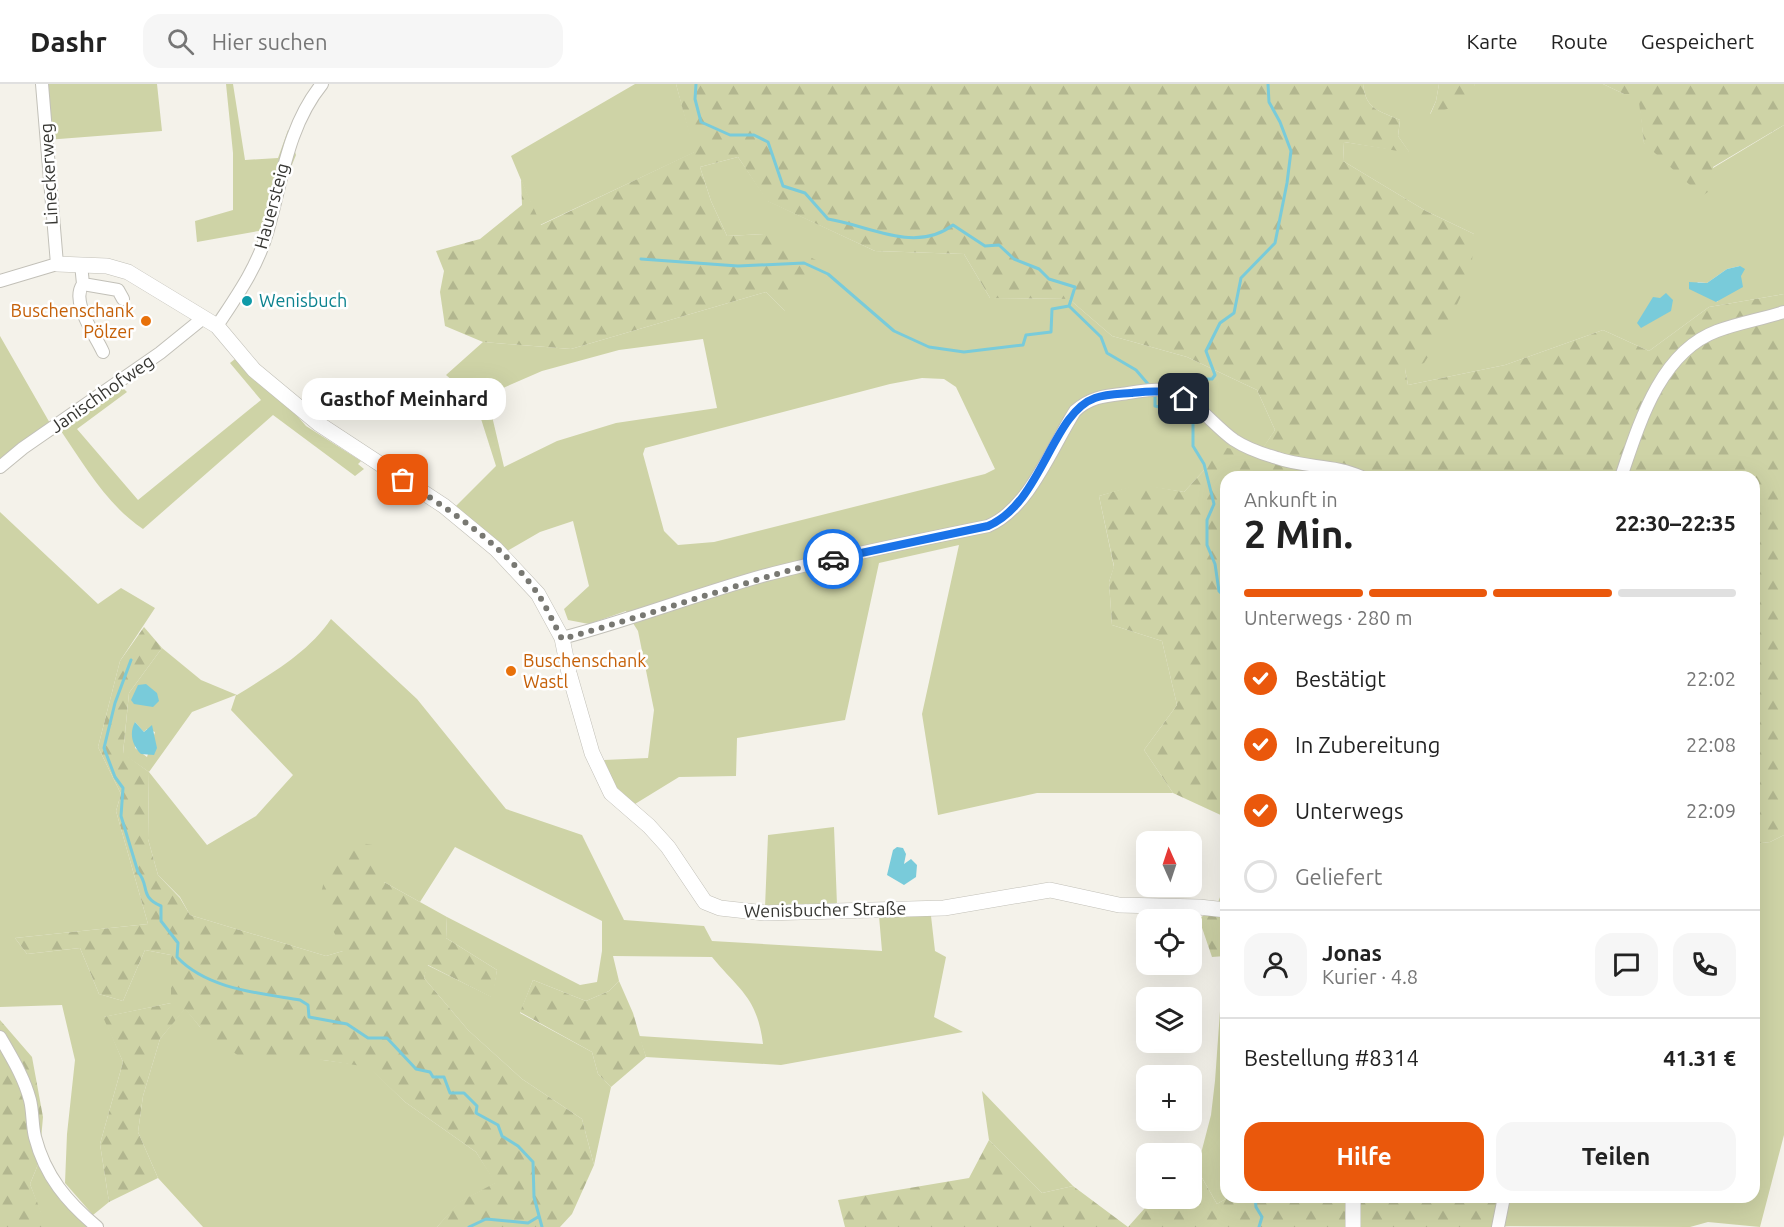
<!DOCTYPE html>
<html lang="de">
<meta charset="utf-8">
<style>
:root{--surface:#fff;--page:#f6f6f6;--text:#222;--muted:#767676;--line:#e0e0e0;--accent:#ea580c}
body{margin:0;font-family:Ubuntu,sans-serif;background:var(--page);color:var(--text);height:100vh;display:flex;flex-direction:column;font-size:22px;white-space:nowrap}
*{box-sizing:border-box;margin:0}
p{font-size:20px;color:var(--muted)}
.icon{flex:none;width:33px;height:33px;fill:none;stroke:currentColor;stroke-width:2;stroke-linecap:round;stroke-linejoin:round}
.map{position:relative;flex:1;overflow:hidden}
.sheet{position:absolute;left:1220px;top:387px;width:540px;height:732px;display:flex;flex-direction:column;background:var(--surface);border-radius:18px;box-shadow:0 6px 24px #0002}
.sheet>*{flex:none}
.needle{width:39px;rotate:357deg}
.fabs{position:absolute;left:1136px;top:747px;display:grid;gap:12px}
.fabs a{display:grid;place-items:center;width:66px;height:66px;border-radius:12px;background:var(--surface);box-shadow:0 6px 24px #0002;font-size:30px}
.pin{position:absolute;display:grid;place-items:center;width:51px;height:51px;color:#fff;margin:-26px;border-radius:12px;box-shadow:0 3px 9px #0006}
.courier{position:absolute;display:grid;place-items:center;width:60px;height:60px;margin:-30px;border:4px solid #1a73e8;border-radius:50%;background:#fff;color:#222;box-shadow:0 2px 8px #0007}
.bubble{position:absolute;height:42px;border-radius:18px;background:var(--surface);box-shadow:0 6px 24px #0002;font-size:20px;font-weight:700;line-height:42px;text-align:center}
.head em{font-style:normal;font-weight:700}
.head div{display:flex;flex-direction:column-reverse}
.head{display:flex;align-items:center;justify-content:space-between;height:102px;padding:0 24px}
h1{font-size:39px;font-weight:700;line-height:45px}
.bar{display:grid;grid-template-columns:repeat(4,1fr);gap:9px 6px;align-content:center;height:72px;padding:0 24px}
.bar i{height:8px;border-radius:4px;background:var(--line)}
.bar .active{background:var(--accent)}
.bar p{grid-column:span 4}
.line{display:flex;align-items:center;gap:15px;padding:0 24px;border-top:2px solid var(--line)}
.line div{flex:1}
.round{display:grid;place-items:center;flex:none;width:63px;height:63px;border-radius:18px;background:var(--page)}
ol{padding:0 24px;list-style:none}
li{display:flex;align-items:center;gap:18px;height:66px}
li p{margin-inline-start:auto}
li .icon{padding:6px;border-radius:50%;background:var(--accent);color:#fff;stroke-width:4}
li:last-child{color:var(--muted)}
li i{width:33px;height:33px;border:3px solid var(--line);border-radius:50%}
.primary-button{display:flex;gap:12px;margin-top:auto;padding:12px 24px}
.primary-button a{flex:1;height:69px;border-radius:18px;background:var(--accent);color:#fff;font-size:24px;font-weight:700;line-height:69px;text-align:center}
.primary-button a+a{background:var(--page);color:var(--text)}
header{display:flex;align-items:center;gap:36px;box-sizing:border-box;height:84px;padding:0 30px;background:var(--surface);border-bottom:2px solid var(--line)}
header strong{font-size:28px}
nav{display:flex;gap:33px;margin-inline-start:auto;font-size:21px}
.search{width:420px;height:54px;background:var(--page);display:flex;align-items:center;gap:15px;box-sizing:border-box;padding:0 21px;border-radius:18px;color:var(--muted);font-size:22px}
.map>svg:first-child{display:block}
.green{fill:#ced3a6;fill-rule:evenodd}
.forest{fill:url(#forest-firs)}
.water{fill:#79cbda}
.lines{fill:none;stroke-linecap:round;stroke-linejoin:round}
.stream{stroke:#79cbda;stroke-width:3}
.minor-casing{stroke:#c2c0b8;stroke-width:14}
.tertiary-casing{stroke:#c2c0b8;stroke-width:16}
.minor{stroke:#fff;stroke-width:12}
.tertiary{stroke:#fff;stroke-width:15}
.done{stroke:#787872;stroke-width:6;stroke-dasharray:0 10.8}
.route{stroke:#1a73e8;stroke-width:8}
.culture-dot{fill:#0f9aa8;stroke:#fff;stroke-width:2}
.food-dot{fill:#e8710a;stroke:#fff;stroke-width:2}
.labels{text-anchor:middle;stroke-width:5;stroke-linejoin:round;paint-order:stroke}
.street-label{font-size:18px;fill:#363632;stroke:#fff}
.culture-label{font-size:18px;fill:#0d838f;stroke:#fff;text-anchor:start}
.food-label{font-size:18px;fill:#c56008;stroke:#fff;text-anchor:end}
</style>
<header>
<strong>Dashr</strong>
<div class="search"><svg class="icon" aria-label="search" viewBox="0 0 24 24"><circle cx="10" cy="10" r="6"/><path d="M15 15l6 6"/></svg>Hier suchen</div>
<nav><a>Karte</a><a>Route</a><a>Gespeichert</a></nav>
</header>
<div class="map">
<svg width="1784" height="1143" viewBox="0 0 1784 1143">
<defs>
<pattern id="forest-firs" width="22" height="20" patternUnits="userSpaceOnUse" patternTransform="scale(1.5)"><rect width="22" height="20" fill="#ced3a6"/><path d="M5 1l3.5 6h-7zM16 11l3.5 6h-7z" fill="#b2b68f"/></pattern>
</defs>
<rect width="100%" height="100%" fill="#f4f2ea"/>
<!-- green -->
<path class="green" d="M38,0H157L162,47L46,56Z
M226,0H233L245,76L278,74L288,46L296,71L284,100L275,144L197,158L195,137L233,126V69Z
M635,0H676L695,68L540,141L511,72Z
M1363,0H1439L1436,17L1430,30L1475,4L1474,0H1603L1624,10H1639L1644,59L1713,84L1784,41V210L1709,223L1649,267L1603,246L1505,281L1408,301L1405,285L1474,150L1426,127L1343,77L1344,58L1409,68L1398,52L1400,36C1378,26 1366,26 1363,0ZM1740,182L1717,218L1697,198L1707,199L1727,185Z
M738,73L768,117L875,167L964,170L990,214L1069,215L1112,252L1187,273L1257,306L1275,346L1258,372L1206,384L1184,408L1139,401L1099,412L1114,483L1109,498L1112,541L1162,557L1177,621L1144,666L1173,709H1037L938,731L922,630L959,461L879,479L845,636L737,654L736,692L679,693L635,720L616,703L604,676L648,674L654,626L638,547L631,536L629,537L626,527L589,540L568,536L564,525L589,502L573,437L540,448L507,467L456,422L496,382L475,316L446,291L483,258L571,265L766,208L785,227L764,150L727,152L711,117L700,83ZM703,255L717,324L616,339L557,357L504,383L487,311L542,287L619,266ZM922,294L944,295L956,303L995,385L985,390L714,458L678,461L664,447L643,370L645,364L890,300Z
M0,252L51,341L117,298L127,308L77,345L138,416L261,316L230,279L235,275L287,320L306,342L361,377L358,380L364,385L355,392L273,331L143,445C107,421 85,382 61,347L9,377L0,388Z
M0,428L98,520L121,504L155,524L120,577L98,663L121,710L116,727L148,840L15,854L27,870L80,864L99,910L123,917L145,866L171,871V919L104,933L123,978L100,1060L109,1118L93,1131L65,1099L67,1050L75,976L62,921L0,923Z
M331,535L417,615L506,725L582,751L624,836L704,842L712,857L882,867L879,832H931L935,867L946,873L934,933L963,948L781,981L646,973L639,952L763,960C757,913 740,907 712,873L613,872L619,897L609,907L586,917L533,896L520,929L592,968L598,990L611,1003L594,1081L582,1035L522,995L468,946L424,894L427,881L492,913L497,886L446,854L447,833L580,901L597,898L602,867V837L455,763L420,818L384,798L343,867L326,872L190,831L180,813L158,791L148,755L149,688L123,670L129,609L162,564L201,596L237,611C272,589 308,569 331,535ZM236,611L231,626L293,691L256,732L207,761L149,688L192,628ZM135,638L144,648L147,645L155,648L147,673L135,664Z
M834,743L837,821L765,823L768,751Z
M1784,751V1051L1760,1143L1708,1138L1690,1143L1494,1142L1498,1114L1754,1113V760L1770,758Z
M1223,885H1225L1226,1113H1229L1217,1120L1197,1085L1211,1031L1215,997Z
M185,924L200,943L323,976L368,982L405,1018L476,1068L496,1099L460,1118L437,1143H203L158,1094L138,1048L143,1012L160,955Z
M982,1007L1073,1102L1042,1109L989,1056Z
M39,1078L60,1116L88,1143H46L30,1100Z"/>
<!-- forest -->
<path class="forest" d="M676,0H1363C1366,26 1378,26 1400,36L1398,52L1410,69L1344,58L1343,77L1426,127L1474,150L1471,191L1442,252L1424,279L1405,285L1408,301L1505,281L1603,246L1649,267L1709,223L1784,210V751L1770,758L1754,760V393H1226L1225,733L1173,709L1144,666L1177,621L1162,557L1112,541L1109,498L1114,482L1099,412L1139,400L1184,408L1206,384L1210,360L1258,371L1275,346L1257,306L1187,273L1112,252L1069,215L990,214L964,170L875,167L767,117L738,73L700,83L711,117L727,152L764,150L816,176L785,227L766,208L571,265L483,258L445,242L440,208L444,187L436,167L480,155L522,121L521,95L541,141L694,68Z
M1439,0H1474L1476,4L1453,23L1430,31L1436,17Z
M1603,0H1784V41L1713,83L1715,103L1702,112L1644,59L1638,10H1624Z
M144,543L162,564L129,609L123,669L149,688L148,755L158,791L180,814L190,831L326,872L343,867L319,817L327,786L356,758L378,762L384,798L447,833L446,854L497,886L493,914L428,881L424,894L468,946L522,995L582,1035L594,1081L572,1130L560,1143H437L459,1118L495,1099L476,1068L405,1018L368,983L323,976L240,973L200,943L185,925L160,955L143,1012L138,1048L158,1094L109,1118L100,1060L123,978L103,933L171,919V871L145,866L123,917L99,910L80,864L27,870L15,854L148,840L116,727L121,710L98,663L120,577Z
M1225,800V872L1212,873L1199,835L1217,821Z
M533,896L586,917L609,907L619,897L633,929L646,973L611,1003L598,990L592,968L520,928Z
M0,936L32,973L43,1033L39,1078L30,1100L47,1143H0Z
M989,1056L1042,1109L1073,1102L1128,1143L1153,1115L1191,1114V1089L1197,1085L1217,1120L1229,1113H1487L1498,1114L1494,1142L1510,1143H845L838,1116L969,1094Z"/>
<!-- water -->
<path class="water" d="M1740,182L1745,185L1741,192L1743,203L1716,218L1689,205V198L1707,199L1727,185Z
M1666,209L1673,216L1671,227L1641,244L1637,239L1653,213L1660,214Z
M146,600L157,609L159,617L153,623L134,620L131,616L138,601Z
M135,638L144,648L152,641L157,664L154,671L141,670C132,661 129,649 135,638Z
M897,763L903,764L906,770L904,780L911,775L917,781L916,793L904,801L887,791L893,766Z"/>
<g class="lines">
<!-- stream -->
<path class="stream" d="M696,0L695,15L701,38L730,51H754L768,58L783,102L805,109L828,135C868,141 915,170 953,141L985,162L999,161L1014,175L1039,185L1049,195L1075,203L1069,222L1101,253L1107,269L1136,286L1148,300
M641,175L738,182L804,179L828,190L894,247L929,263L964,268L1023,261L1026,251L1051,248L1052,225L1069,222
M1155,312V322L1173,326L1193,337
M1191,314L1190,301L1202,295H1212L1215,291L1206,267L1220,239L1234,229L1241,194L1275,159L1287,99L1291,67L1280,38L1269,18L1268,0
M1193,326V362L1204,380L1214,420L1207,436V461L1215,480L1219,507L1226,514
M131,576L115,619L104,664L115,693L123,704L121,732L138,788C150,801 139,813 161,822V837L178,859L177,873C207,905 258,909 300,916L308,921L309,933L347,940L368,954H387L416,985L430,988L433,993H444L450,1009H464L477,1022L476,1029L498,1041L502,1052L518,1062L533,1078L534,1113L542,1143
M1255,1113L1256,1123L1262,1133L1259,1143
M469,1143L486,1135L528,1139L538,1133"/>
<defs>
<path id="minor" d="M81,180L83,200C70,218 95,250 103,268
M0,197L57,180L42,0
M83,200L118,206L123,215
M217,242C236,213 257,184 267,149C282,98 287,43 322,0
M0,383L23,364L160,269L202,235
M1621,393C1639,340 1660,268 1717,247C1738,239 1762,235 1784,228
M562,554C631,536 697,510 766,491C840,472 914,457 988,442C1029,425 1052,363 1075,327C1089,314 1103,312 1121,310C1137,308 1157,303 1172,308C1196,316 1214,342 1234,356C1246,364 1263,370 1277,374C1305,384 1334,380 1362,393
M0,953C12,974 24,993 30,1016C33,1028 32,1041 35,1053C45,1092 67,1118 97,1143
M1498,1143L1504,1113"/>
<path id="tertiary" d="M57,180L107,182L128,188L217,242L254,286L319,340L444,422L496,465L538,510L562,554L569,589L592,669L611,709L649,742L668,763L705,818L720,824L765,829L944,824L1050,806L1119,821L1199,823L1226,826
M1353,1113V1143"/>
</defs>
<!-- minor casing -->
<use href="#minor" class="minor-casing"/>
<!-- tertiary casing -->
<use href="#tertiary" class="tertiary-casing"/>
<!-- minor -->
<use href="#minor" class="minor"/>
<!-- tertiary -->
<use href="#tertiary" class="tertiary"/>
</g>
<g class="lines">
<!-- done -->
<path class="done" d="M403,396C451,427 505,462 538,510C547,524 554,540 562,555C653,530 741,498 833,475"/>
<!-- route -->
<path class="route" d="M833,475L988,442C1042,419 1052,329 1095,314C1106,310 1119,310 1131,309C1151,307 1166,305 1184,315"/>
</g>
<!-- markers -->
<circle class="culture-dot" cx="247" cy="217" r="6"/>
<g class="food-dot">
<circle cx="146" cy="237" r="6"/>
<circle cx="511" cy="587" r="6"/>
</g>
<g class="labels">
<!-- street labels -->
<g class="street-label">
<text transform="translate(49 90) rotate(-93)" y="6">Lineckerweg</text>
<text transform="translate(272 122) rotate(-75)" y="6">Hauersteig</text>
<text transform="translate(102 310) rotate(-35)" y="6">Janischhofweg</text>
<text transform="translate(825 826) rotate(-1)" y="6">Wenisbucher Straße</text>
</g>
<!-- culture labels -->
<g class="culture-label">
<text x="259" y="223">Wenisbuch</text>
</g>
<!-- food labels -->
<g class="food-label">
<text x="134" y="233">Buschenschank<tspan x="134" dy="21">Pölzer</tspan></text>
<text x="523" y="583" text-anchor="start">Buschenschank<tspan x="523" dy="21">Wastl</tspan></text>
</g>
</g>
</svg>
<div class="fabs">
<a><svg class="needle" viewBox="-14 -14 28 28"><path d="M0-13l5 13h-10z" fill="#e53935"/><path d="M0 13l5-13h-10z" fill="#767676"/></svg></a>
<a><svg class="icon" aria-label="locate" viewBox="0 0 24 24"><circle cx="12" cy="12" r="6"/><path d="M12 2v4M12 18v4M2 12h4M18 12h4"/></svg></a>
<a><svg class="icon" aria-label="layers" viewBox="0 0 24 24"><path d="M12 4l9 5-9 5-9-5zM3 14l9 5 9-5"/></svg></a>
<a>+</a>
<a>−</a>
</div>
<div class="pin" style="left:403px;top:396px;background:#ea580c"><svg class="icon" aria-label="bag" viewBox="0 0 24 24"><path d="M5 8h14l-1 12H6zM9 8a3 3 0 0 1 6 0"/></svg></div>
<div class="pin" style="left:1184px;top:315px;background:#1f2937"><svg class="icon" aria-label="home" viewBox="0 0 24 24"><path d="M3 11l9-7 9 7M6 9v11h12V9"/></svg></div>
<div class="courier" style="left:833px;top:475px"><svg class="icon" aria-label="car" viewBox="0 0 24 24"><path d="M5 17H2v-5l4-1 3-4h7l3 4 3 1v5h-3M9 17h6M6 11h13"/><circle cx="7" cy="17" r="2"/><circle cx="17" cy="17" r="2"/></svg></div>
<div class="bubble" style="left:302px;top:294px;width:204px">Gasthof Meinhard</div>
<section class="sheet">
<div class="head"><div><h1>2 Min.</h1><p>Ankunft in</p></div><em>22:30–22:35</em></div>
<div class="bar"><i class="active"></i><i class="active"></i><i class="active"></i><i></i><p>Unterwegs · 280 m</p></div>
<ol>
<li><svg class="icon" aria-label="check" viewBox="0 0 24 24"><path d="M5 12l5 5 9-10"/></svg>Bestätigt<p>22:02</p></li>
<li><svg class="icon" aria-label="check" viewBox="0 0 24 24"><path d="M5 12l5 5 9-10"/></svg>In Zubereitung<p>22:08</p></li>
<li><svg class="icon" aria-label="check" viewBox="0 0 24 24"><path d="M5 12l5 5 9-10"/></svg>Unterwegs<p>22:09</p></li>
<li><i></i>Geliefert</li>
</ol>
<div class="line" style="height:108px"><a class="round"><svg class="icon" aria-label="person" viewBox="0 0 24 24"><circle cx="12" cy="8" r="4"/><path d="M4 21q1-7 8-7t8 7"/></svg></a><div><b>Jonas</b><p>Kurier · 4.8</p></div><a class="round"><svg class="icon" aria-label="chat" viewBox="0 0 24 24"><path d="M4 5h16v11H9l-5 4z"/></svg></a><a class="round"><svg class="icon" aria-label="phone" viewBox="0 0 24 24"><path d="M5 4h4l2 5-3 2q2 4 5 5l2-3 5 2v4C11 20 4 13 5 4z"/></svg></a></div>
<div class="line" style="height:78px"><div>Bestellung #8314</div><b>41.31 €</b></div>
<div class="primary-button"><a>Hilfe</a><a>Teilen</a></div>
</section>
</div>
